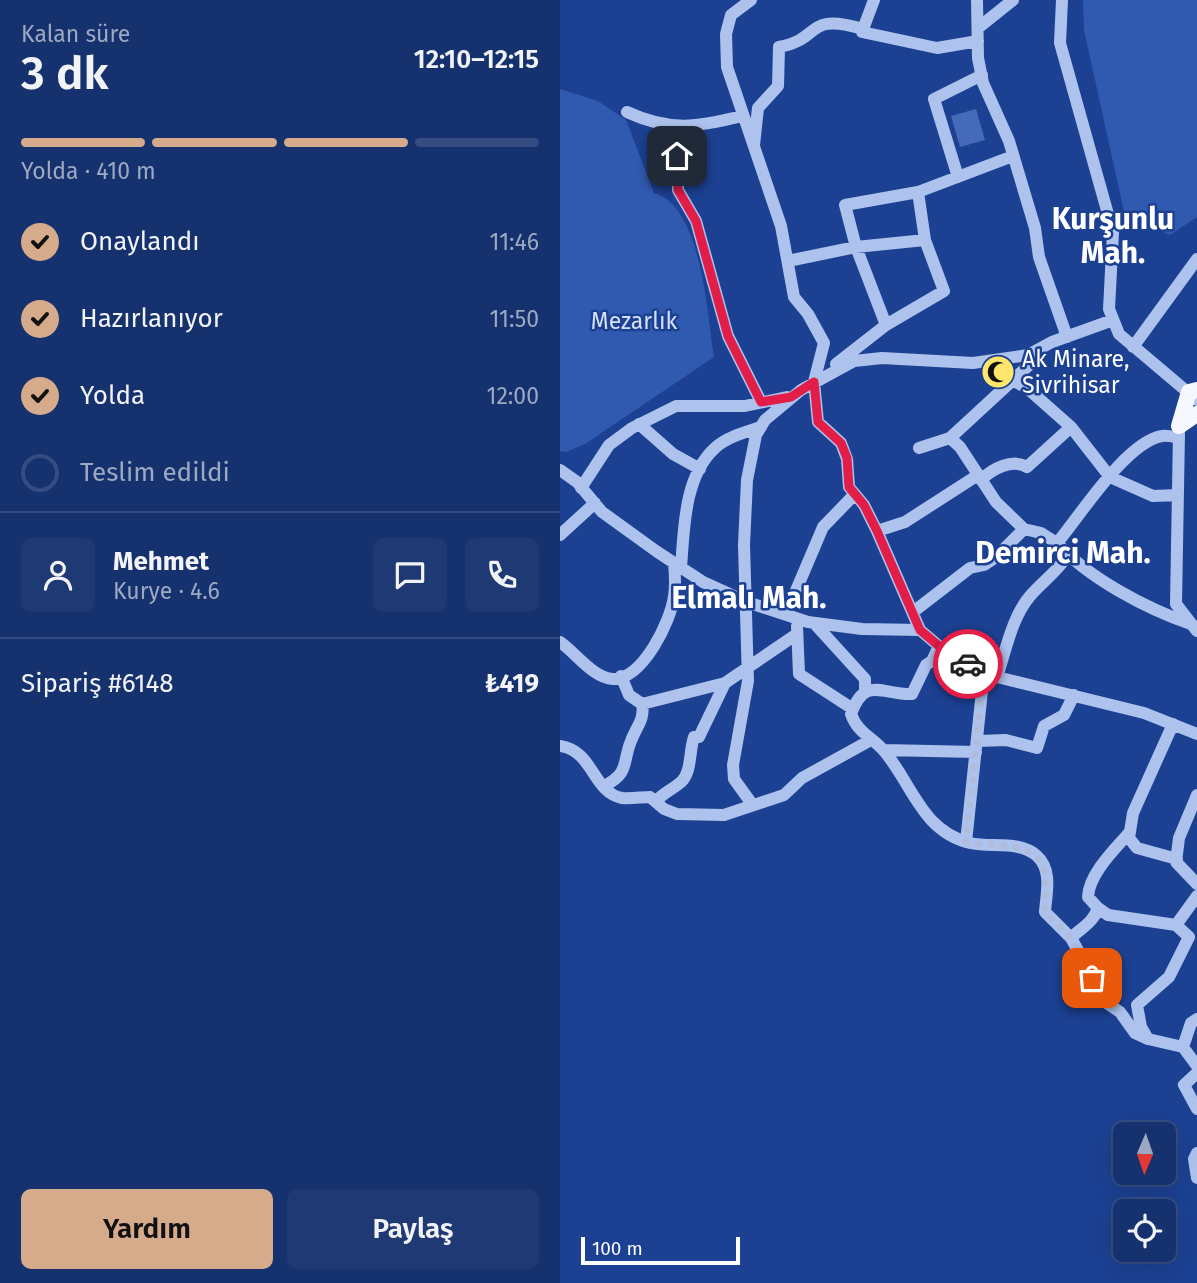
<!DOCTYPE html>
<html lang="tr">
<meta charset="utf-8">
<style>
:root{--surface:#15316e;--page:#1e3973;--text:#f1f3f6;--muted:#9da9c2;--line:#344c81;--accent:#d6ab8b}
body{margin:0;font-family:"Fira Sans",sans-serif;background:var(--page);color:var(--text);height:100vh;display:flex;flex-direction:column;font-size:26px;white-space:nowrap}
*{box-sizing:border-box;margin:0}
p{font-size:23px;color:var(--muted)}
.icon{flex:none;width:38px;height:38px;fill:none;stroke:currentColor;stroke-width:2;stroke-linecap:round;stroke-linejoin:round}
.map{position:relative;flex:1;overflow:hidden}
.panel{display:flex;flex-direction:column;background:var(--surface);width:560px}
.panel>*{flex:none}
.needle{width:46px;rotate:182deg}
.controls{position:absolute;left:553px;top:1122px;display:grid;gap:14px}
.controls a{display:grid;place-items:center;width:63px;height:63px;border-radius:10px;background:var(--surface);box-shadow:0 7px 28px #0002,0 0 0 2px var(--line);font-size:35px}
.scale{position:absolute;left:21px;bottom:18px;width:159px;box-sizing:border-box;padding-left:7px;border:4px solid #fff;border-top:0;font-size:19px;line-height:24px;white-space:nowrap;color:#fff;-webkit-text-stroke:5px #1c4193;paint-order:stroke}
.pin{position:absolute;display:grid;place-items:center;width:60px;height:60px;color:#fff;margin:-30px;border-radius:14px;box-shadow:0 4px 10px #0006}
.courier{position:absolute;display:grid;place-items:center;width:70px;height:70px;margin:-35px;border:5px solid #e11d48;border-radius:50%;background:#fff;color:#222;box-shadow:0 2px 9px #0007}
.overview em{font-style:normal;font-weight:600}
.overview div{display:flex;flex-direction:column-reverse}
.overview{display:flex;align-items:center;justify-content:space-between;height:119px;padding:0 21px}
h1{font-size:46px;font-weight:600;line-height:52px}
.bar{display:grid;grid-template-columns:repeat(4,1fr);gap:10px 7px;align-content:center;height:84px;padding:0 21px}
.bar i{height:9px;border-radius:5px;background:var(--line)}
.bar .on{background:var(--accent)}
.bar p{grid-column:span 4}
.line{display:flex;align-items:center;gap:18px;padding:0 21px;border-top:2px solid var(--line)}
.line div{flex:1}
.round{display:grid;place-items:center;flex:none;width:74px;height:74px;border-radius:10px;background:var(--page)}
ol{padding:0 21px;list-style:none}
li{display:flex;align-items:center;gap:21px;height:77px}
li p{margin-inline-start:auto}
li .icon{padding:7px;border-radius:50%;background:var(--accent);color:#111;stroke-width:4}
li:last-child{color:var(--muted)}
li i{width:38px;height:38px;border:4px solid var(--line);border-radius:50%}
.cta{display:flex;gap:14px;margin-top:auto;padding:14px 21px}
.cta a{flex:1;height:80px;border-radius:10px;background:var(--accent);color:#111;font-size:28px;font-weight:600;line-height:80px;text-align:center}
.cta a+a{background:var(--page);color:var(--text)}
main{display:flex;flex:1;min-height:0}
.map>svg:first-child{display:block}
.green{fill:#305ab0}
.building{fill:#456ab9}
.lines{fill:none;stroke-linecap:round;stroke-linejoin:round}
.minor{stroke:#adc3ee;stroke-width:12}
.major{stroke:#f5f8ff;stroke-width:16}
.done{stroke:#b0bcd9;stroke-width:7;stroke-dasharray:0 12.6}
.route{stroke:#e11d48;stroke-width:9}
.labels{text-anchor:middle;stroke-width:5;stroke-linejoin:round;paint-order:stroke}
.park-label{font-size:23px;fill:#d4e0fa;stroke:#1c4193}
.poi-label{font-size:23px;fill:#fff;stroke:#1c4193;text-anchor:start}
.district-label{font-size:30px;font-weight:bold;fill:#fff;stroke:#1c4193}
</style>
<main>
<section class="panel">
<div class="overview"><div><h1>3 dk</h1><p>Kalan süre</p></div><em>12:10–12:15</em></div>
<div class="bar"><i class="on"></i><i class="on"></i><i class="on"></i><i></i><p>Yolda · 410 m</p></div>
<ol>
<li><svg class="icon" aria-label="check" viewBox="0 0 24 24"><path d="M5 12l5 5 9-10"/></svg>Onaylandı<p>11:46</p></li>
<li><svg class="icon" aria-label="check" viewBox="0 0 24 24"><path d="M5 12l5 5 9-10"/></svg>Hazırlanıyor<p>11:50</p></li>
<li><svg class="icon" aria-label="check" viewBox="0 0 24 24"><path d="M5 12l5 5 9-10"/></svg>Yolda<p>12:00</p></li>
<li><i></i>Teslim edildi</li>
</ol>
<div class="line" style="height:126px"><a class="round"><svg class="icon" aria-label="person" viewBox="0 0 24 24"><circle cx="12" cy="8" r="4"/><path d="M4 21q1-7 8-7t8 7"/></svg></a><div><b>Mehmet</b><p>Kurye · 4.6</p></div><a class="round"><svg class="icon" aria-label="chat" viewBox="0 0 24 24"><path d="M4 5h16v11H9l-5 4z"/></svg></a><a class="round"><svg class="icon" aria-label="phone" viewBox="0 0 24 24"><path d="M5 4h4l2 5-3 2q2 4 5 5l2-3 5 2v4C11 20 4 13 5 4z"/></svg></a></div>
<div class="line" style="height:91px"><div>Sipariş #6148</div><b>₺419</b></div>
<div class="cta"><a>Yardım</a><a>Paylaş</a></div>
</section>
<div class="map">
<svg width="637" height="1283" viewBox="0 0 637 1283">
<rect width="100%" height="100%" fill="#1c4193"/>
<!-- green -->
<path class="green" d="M523,0H637V217L610,235L565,216L524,30Z
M0,89L38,101L66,120L94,193C142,206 147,314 154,357L25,444L6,452L0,451Z"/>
<!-- building -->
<path class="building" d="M416,109L425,140L400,147L391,116Z
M444,367L447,373L435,383L428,370Z"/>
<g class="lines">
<!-- minor -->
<path class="minor" d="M191,0L171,15L166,34L167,67L221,226L234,297L248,314L264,343L254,382L258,422L281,443L287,459L289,487L304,505L317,531L360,630
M314,0L302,32L377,48L418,41
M417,0L418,58L423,83L449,141L475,228L479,257L507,337
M502,0L500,43L553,232L549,309L559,334L637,400
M418,28L453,0
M67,112C110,132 138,127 182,116
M135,126L118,142V190L136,221L168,336L201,402
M194,145L198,108L218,86L219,47C263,39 244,12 303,29
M398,177L374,99L422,75
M228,261L296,247L365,240
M326,325L296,247L285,205L358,192
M573,347L637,259
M276,364L326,325L384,291L365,240L358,192L453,156
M452,380L467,388L511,427L550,477L593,496L618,495
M79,424L113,454L140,469
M619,432L616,604L637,631
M390,438L400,447L436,502L464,529L481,533L497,543
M619,438C614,437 607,435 602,436C566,442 520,516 497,543C528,578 587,609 631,624
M359,448L390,438L468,366L476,352
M0,470L17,482L42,512L96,551L143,582L187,602L248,622L302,629L360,630L386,652L437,677L584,713L637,734
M421,480C432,469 452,458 467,467L511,427
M21,488L49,445L72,428L116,406H185L227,397
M317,531L345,522L418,475
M0,535L35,503
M121,568C124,529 124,476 155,448C167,437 186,432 201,427
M353,612L410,568L424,565L436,557L464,529
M226,614L263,527L295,494
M254,623L305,679V691
M237,626L239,674L293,709
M0,642C15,652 33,678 53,679C83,679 111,621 114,596C116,585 115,574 114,563
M379,646L372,661L366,665L352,694C322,695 305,675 291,714C298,734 313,737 325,752C353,786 362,831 410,843C431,848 460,840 477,856C493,870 486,895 485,912L511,938L548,1004L560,1012L575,1033L588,1039
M61,676L69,695L82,704L165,683
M437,677C446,650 452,617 470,596C483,581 496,573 508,555
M613,724L573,813L569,838L577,848L617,859
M418,741L446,740L477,748L484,726L504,715L514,695
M0,746C34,751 32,792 62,798C71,799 82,797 90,797L104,809L117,814L164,815L224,795L242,778L309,741
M324,750L416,752
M44,786C70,773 62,763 71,741C76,727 85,720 82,704
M637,795L619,838L616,862L637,884
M97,800C105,792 113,789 121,782C132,772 129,751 134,737H139L165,683L237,634
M192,804L174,779L173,765L188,681L184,545L187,480L196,435L205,420L241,390L294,361L322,358L413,363L468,355L492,342L553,320
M406,842L424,672
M637,896L616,925L629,937L609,977L577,1005L581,1027L588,1039L623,1047L637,1066
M538,908L548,915L616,925
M511,938C521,928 533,923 538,908L528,897C529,874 554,850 569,833
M623,1047L631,1023L637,1019
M637,1073L624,1085L637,1109
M637,1153L634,1159L637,1178"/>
<!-- major -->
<path class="major" d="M619,426L629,392L637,390
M619,426L637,414"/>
</g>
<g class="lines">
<!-- done -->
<path class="done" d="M408,664L424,672L406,842C417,845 428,844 439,845C489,849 487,871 485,912L511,938L532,978"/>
<!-- route -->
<path class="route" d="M117,156L118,190L136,221L168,336L201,402L231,397L254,382L258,422L281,443L287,458L289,487L304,505L317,531L360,630L386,652L408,664"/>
</g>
<!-- icons -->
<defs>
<symbol id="mosque-disc" viewBox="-11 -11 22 22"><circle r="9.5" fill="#fee66c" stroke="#1c4193"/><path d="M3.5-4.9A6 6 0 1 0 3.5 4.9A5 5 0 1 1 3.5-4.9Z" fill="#111"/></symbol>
</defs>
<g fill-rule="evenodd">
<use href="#mosque-disc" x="419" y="353" width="38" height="38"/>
</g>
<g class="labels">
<!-- park labels -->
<g class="park-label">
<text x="74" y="329">Mezarlık</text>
</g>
<!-- poi labels -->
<g class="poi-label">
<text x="462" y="367">Ak Minare,<tspan x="462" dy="26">Sivrihisar</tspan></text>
</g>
<!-- district labels -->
<g class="district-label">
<text x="553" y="229">Kurşunlu<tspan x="553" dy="34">Mah.</tspan></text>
<text x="503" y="563">Demirci Mah.</text>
<text x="189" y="608">Elmalı Mah.</text>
</g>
</g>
</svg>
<div class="controls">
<a><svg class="needle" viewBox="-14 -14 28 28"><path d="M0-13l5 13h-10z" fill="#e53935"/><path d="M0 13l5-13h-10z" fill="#9da9c2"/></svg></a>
<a><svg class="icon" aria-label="locate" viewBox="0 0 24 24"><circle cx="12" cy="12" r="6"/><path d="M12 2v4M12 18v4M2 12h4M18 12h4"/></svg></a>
</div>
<div class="scale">100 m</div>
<div class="pin" style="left:532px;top:978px;background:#ea580c"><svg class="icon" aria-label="bag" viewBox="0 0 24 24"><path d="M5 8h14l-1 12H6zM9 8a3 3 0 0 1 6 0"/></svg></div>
<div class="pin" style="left:117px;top:156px;background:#1f2937"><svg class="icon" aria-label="home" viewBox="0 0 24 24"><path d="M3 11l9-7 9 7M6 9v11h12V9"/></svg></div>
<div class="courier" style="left:408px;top:664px"><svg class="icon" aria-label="car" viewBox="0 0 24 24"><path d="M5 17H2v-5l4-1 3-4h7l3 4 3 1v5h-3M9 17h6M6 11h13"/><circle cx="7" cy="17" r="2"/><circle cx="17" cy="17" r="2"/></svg></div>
</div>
</main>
